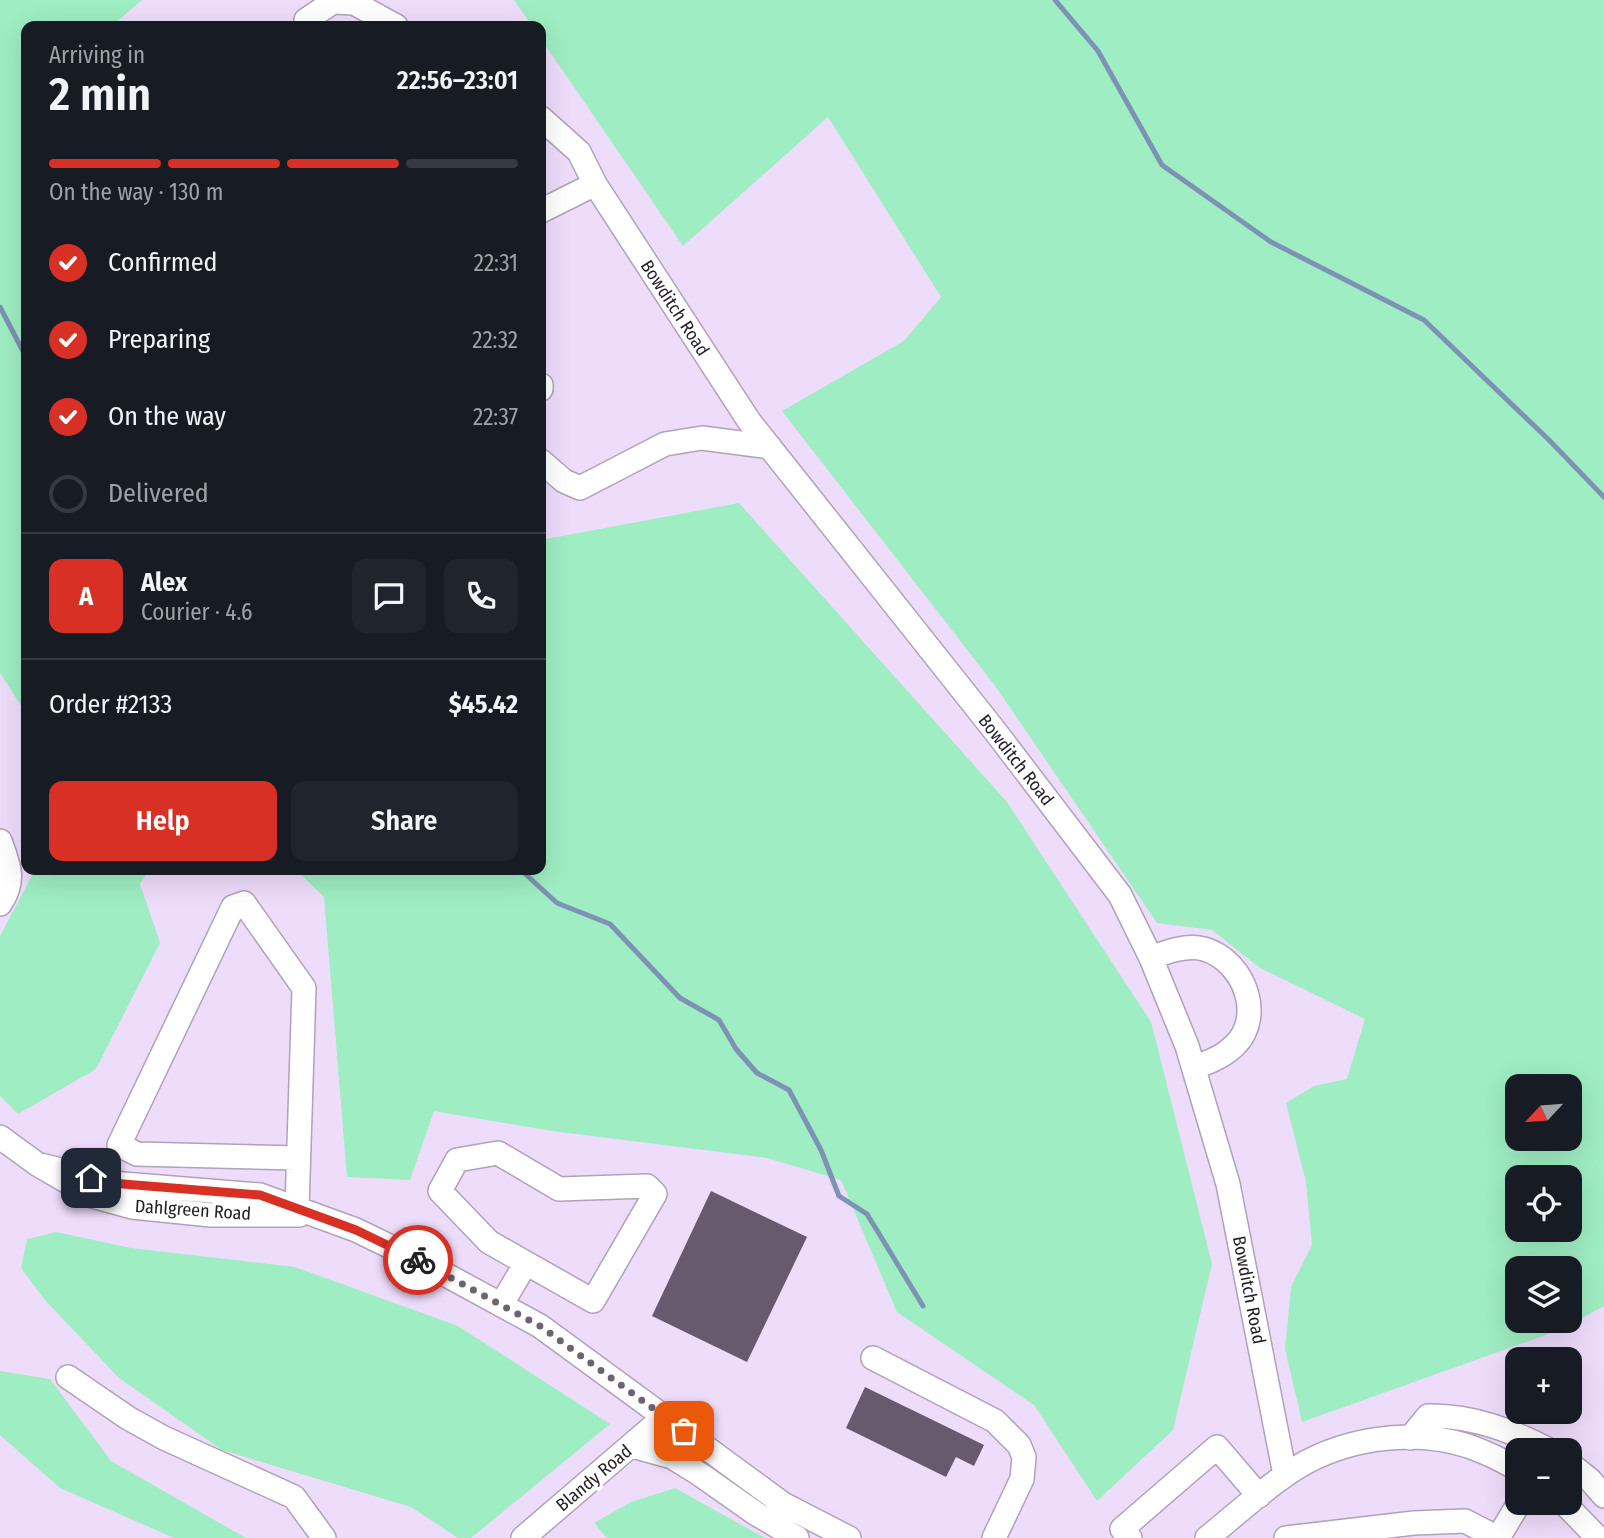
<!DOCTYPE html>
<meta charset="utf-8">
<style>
:root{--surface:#171b24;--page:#20242c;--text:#f1f3f6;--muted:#9ea1a6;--line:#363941;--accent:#d93025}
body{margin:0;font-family:"Fira Sans Condensed",sans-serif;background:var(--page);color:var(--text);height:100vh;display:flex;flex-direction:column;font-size:26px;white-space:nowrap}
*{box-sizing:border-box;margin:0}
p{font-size:23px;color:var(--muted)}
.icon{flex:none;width:38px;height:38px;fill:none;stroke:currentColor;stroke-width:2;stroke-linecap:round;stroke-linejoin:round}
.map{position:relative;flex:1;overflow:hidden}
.details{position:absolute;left:21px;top:21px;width:525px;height:854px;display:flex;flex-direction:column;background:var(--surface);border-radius:14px;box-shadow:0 7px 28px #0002}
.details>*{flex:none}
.needle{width:46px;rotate:244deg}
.tools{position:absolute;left:1505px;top:1074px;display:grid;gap:14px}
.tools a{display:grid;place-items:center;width:77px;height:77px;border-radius:14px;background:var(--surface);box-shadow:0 7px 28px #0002;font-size:35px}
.pin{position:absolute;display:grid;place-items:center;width:60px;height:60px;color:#fff;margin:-30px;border-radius:14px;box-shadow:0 4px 10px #0006}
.courier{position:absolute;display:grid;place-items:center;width:70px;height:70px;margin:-35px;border:5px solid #d93025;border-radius:50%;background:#fff;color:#222;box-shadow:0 2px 9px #0007}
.overview em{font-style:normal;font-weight:600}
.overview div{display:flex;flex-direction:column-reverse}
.overview{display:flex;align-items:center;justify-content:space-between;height:119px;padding:0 28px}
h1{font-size:46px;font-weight:600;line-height:52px}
.bar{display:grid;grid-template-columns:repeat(4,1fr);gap:10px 7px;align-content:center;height:84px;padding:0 28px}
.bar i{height:9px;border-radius:5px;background:var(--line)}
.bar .selected{background:var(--accent)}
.bar p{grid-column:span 4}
.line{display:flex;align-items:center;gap:18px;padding:0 28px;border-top:2px solid var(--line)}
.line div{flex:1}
.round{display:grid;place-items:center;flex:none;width:74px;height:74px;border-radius:14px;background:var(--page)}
ol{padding:0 28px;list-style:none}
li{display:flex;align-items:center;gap:21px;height:77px}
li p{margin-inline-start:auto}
li .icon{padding:7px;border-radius:50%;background:var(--accent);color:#fff;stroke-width:4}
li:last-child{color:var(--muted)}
li i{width:38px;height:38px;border:4px solid var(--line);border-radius:50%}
.button{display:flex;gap:14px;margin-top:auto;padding:14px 28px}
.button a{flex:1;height:80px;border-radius:14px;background:var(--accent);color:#fff;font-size:28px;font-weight:600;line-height:80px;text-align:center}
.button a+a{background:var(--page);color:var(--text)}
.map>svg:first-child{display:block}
.built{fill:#eedcfb;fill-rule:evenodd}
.green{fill:#9fedc2;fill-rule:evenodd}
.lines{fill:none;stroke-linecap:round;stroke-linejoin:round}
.stream{stroke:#7d92b4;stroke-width:5}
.building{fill:#67596e}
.minor-casing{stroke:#afa2b9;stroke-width:26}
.minor{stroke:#fff;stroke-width:23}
.done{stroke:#6b6471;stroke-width:7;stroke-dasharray:0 12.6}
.route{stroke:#d93025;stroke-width:9}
.labels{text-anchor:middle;stroke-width:7;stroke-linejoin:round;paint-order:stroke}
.street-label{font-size:18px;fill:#211c25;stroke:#fff}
</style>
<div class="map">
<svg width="1604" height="1538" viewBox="0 0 1604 1538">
<rect width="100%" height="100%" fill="#f5eafd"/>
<!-- built -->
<path class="built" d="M0,0H1604V1538H0ZM26,26H541V870H26ZM1517,1087H1570V1139H1517ZM1517,1178H1570V1230H1517ZM1517,1269H1570V1321H1517ZM1517,1360H1570V1412H1517ZM1517,1451H1570V1503H1517Z"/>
<!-- green -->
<path class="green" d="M0,0H142L112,26H26V713L0,673Z
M514,0H1604V1306L1560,1330L1302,1422L1285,1349L1291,1287L1312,1245L1306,1182L1286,1103L1314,1086L1347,1079L1365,1019L1260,968L1212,930L1157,923L996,687L782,411L904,341L941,297L828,117L683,246L541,39V26H532ZM1517,1087H1570V1139H1517ZM1517,1178H1570V1230H1517ZM1517,1269H1570V1321H1517Z
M739,503L1007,802L1151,1022L1212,1264L1173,1430L1097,1501L1034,1405L897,1312L841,1180L767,1158L552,1131L434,1111L410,1180L347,1177L324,897L296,870H541V540Z
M35,870H149L140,884L160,943L96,1069L18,1114L0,1096V936Z
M56,1232L131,1248L295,1267L458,1326L610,1424L471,1538H458L411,1507L222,1450L119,1378L44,1299L21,1268L27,1239Z
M0,1371L50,1379L111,1461L246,1538H174L60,1488L0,1435Z
M675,1488L765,1538H607L594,1523L631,1502Z"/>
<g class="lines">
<!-- stream -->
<path class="stream" d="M1055,0L1098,51L1162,165L1271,242L1424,320L1549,440L1604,497
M0,307L26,357
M521,870L557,903L610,924L680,998L719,1020L736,1049L757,1073L789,1090L821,1150L839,1196L867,1214L923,1306"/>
</g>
<!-- building -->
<path class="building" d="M711,1191L807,1237L747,1362L652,1316Z
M865,1387L984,1445L974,1466L956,1457L946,1477L846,1428Z"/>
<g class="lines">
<defs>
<path id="minor" d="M310,26L306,20L333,2L354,3L396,26
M541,118L579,152L595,184
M541,211L595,184L749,421L995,731L1120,895L1151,958L1187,1046L1228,1184L1285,1475
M541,385V389
M541,461L564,481L580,488L665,444L702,438L770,447
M0,841C9,865 16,881 0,904
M1151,958C1166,952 1187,944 1204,949C1246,961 1268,1023 1228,1051C1219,1059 1205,1063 1194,1068
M0,1137L37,1164L92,1196L132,1207L211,1215H299
M37,1164L111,1183L260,1195L356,1230L428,1265L540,1326L783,1504L849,1538
M297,1208L304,988L244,903L233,907L119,1145L137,1154L297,1158
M501,1305L526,1263L593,1301L655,1194L647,1186L559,1189L498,1153L457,1160L440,1191L489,1242L526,1263
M873,1358L995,1421L1019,1445L1024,1457L1022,1479L994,1538
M68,1377L128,1418L164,1438L294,1497L324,1538
M1410,1438L1428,1416C1472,1415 1513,1431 1551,1451
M632,1446L672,1457L701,1475L755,1513L797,1538
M1570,1464L1590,1480L1604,1496
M1564,1503L1598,1538
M523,1538L664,1417
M1130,1538L1122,1529L1217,1447L1259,1496
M1207,1538C1233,1517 1259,1493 1287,1474C1337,1439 1410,1427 1468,1446C1485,1452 1502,1460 1517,1469
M1286,1538L1414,1523L1465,1521L1498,1538
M1498,1538L1519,1503"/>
</defs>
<!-- minor casing -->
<use href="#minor" class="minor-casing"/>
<!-- minor -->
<use href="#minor" class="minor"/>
</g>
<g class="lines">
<!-- done -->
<path class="done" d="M418,1260L540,1326L684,1431"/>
<!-- route -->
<path class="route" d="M91,1178L111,1183L260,1195L356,1230L418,1260"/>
</g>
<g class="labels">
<!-- street labels -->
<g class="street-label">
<text transform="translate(675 308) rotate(57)" y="6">Bowditch Road</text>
<text transform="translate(1016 760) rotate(52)" y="6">Bowditch Road</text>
<text transform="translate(193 1210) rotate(4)" y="6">Dahlgreen Road</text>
<text transform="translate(1249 1290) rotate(79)" y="6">Bowditch Road</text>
<text transform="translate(594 1478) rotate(-40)" y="6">Blandy Road</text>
</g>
</g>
</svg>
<div class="tools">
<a><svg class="needle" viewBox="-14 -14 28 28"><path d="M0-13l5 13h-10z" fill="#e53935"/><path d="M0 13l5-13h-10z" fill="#9ea1a6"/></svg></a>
<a><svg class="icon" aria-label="locate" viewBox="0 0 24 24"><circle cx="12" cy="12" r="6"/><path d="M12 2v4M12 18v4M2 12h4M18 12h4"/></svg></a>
<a><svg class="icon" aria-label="layers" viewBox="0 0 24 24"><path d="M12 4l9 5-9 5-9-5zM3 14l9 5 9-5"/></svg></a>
<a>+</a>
<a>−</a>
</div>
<div class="pin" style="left:684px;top:1431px;background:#ea580c"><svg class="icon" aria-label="bag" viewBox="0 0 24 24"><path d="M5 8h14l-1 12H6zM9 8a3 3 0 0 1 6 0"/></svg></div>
<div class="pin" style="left:91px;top:1178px;background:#1f2937"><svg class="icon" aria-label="home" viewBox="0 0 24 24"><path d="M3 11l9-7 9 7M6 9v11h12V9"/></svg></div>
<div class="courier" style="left:418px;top:1260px"><svg class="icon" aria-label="bike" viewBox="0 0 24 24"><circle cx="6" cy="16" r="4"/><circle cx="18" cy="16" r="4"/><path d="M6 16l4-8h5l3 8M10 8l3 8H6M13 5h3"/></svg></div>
<section class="details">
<div class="overview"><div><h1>2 min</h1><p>Arriving in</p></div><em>22:56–23:01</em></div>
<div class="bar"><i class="selected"></i><i class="selected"></i><i class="selected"></i><i></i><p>On the way · 130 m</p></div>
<ol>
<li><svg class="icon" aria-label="check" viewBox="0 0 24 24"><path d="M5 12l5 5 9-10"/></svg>Confirmed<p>22:31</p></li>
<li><svg class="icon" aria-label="check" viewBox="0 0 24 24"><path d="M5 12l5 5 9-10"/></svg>Preparing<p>22:32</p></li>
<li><svg class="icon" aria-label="check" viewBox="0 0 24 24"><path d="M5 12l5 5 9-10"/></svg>On the way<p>22:37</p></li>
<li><i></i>Delivered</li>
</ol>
<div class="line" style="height:126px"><b class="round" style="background:var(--accent);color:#fff">A</b><div><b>Alex</b><p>Courier · 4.6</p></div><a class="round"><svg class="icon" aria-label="chat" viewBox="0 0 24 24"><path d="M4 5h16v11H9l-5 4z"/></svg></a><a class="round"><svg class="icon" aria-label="phone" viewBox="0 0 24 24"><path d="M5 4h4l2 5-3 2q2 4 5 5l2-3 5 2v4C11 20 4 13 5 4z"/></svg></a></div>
<div class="line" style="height:91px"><div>Order #2133</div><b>$45.42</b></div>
<div class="button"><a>Help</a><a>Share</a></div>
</section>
</div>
